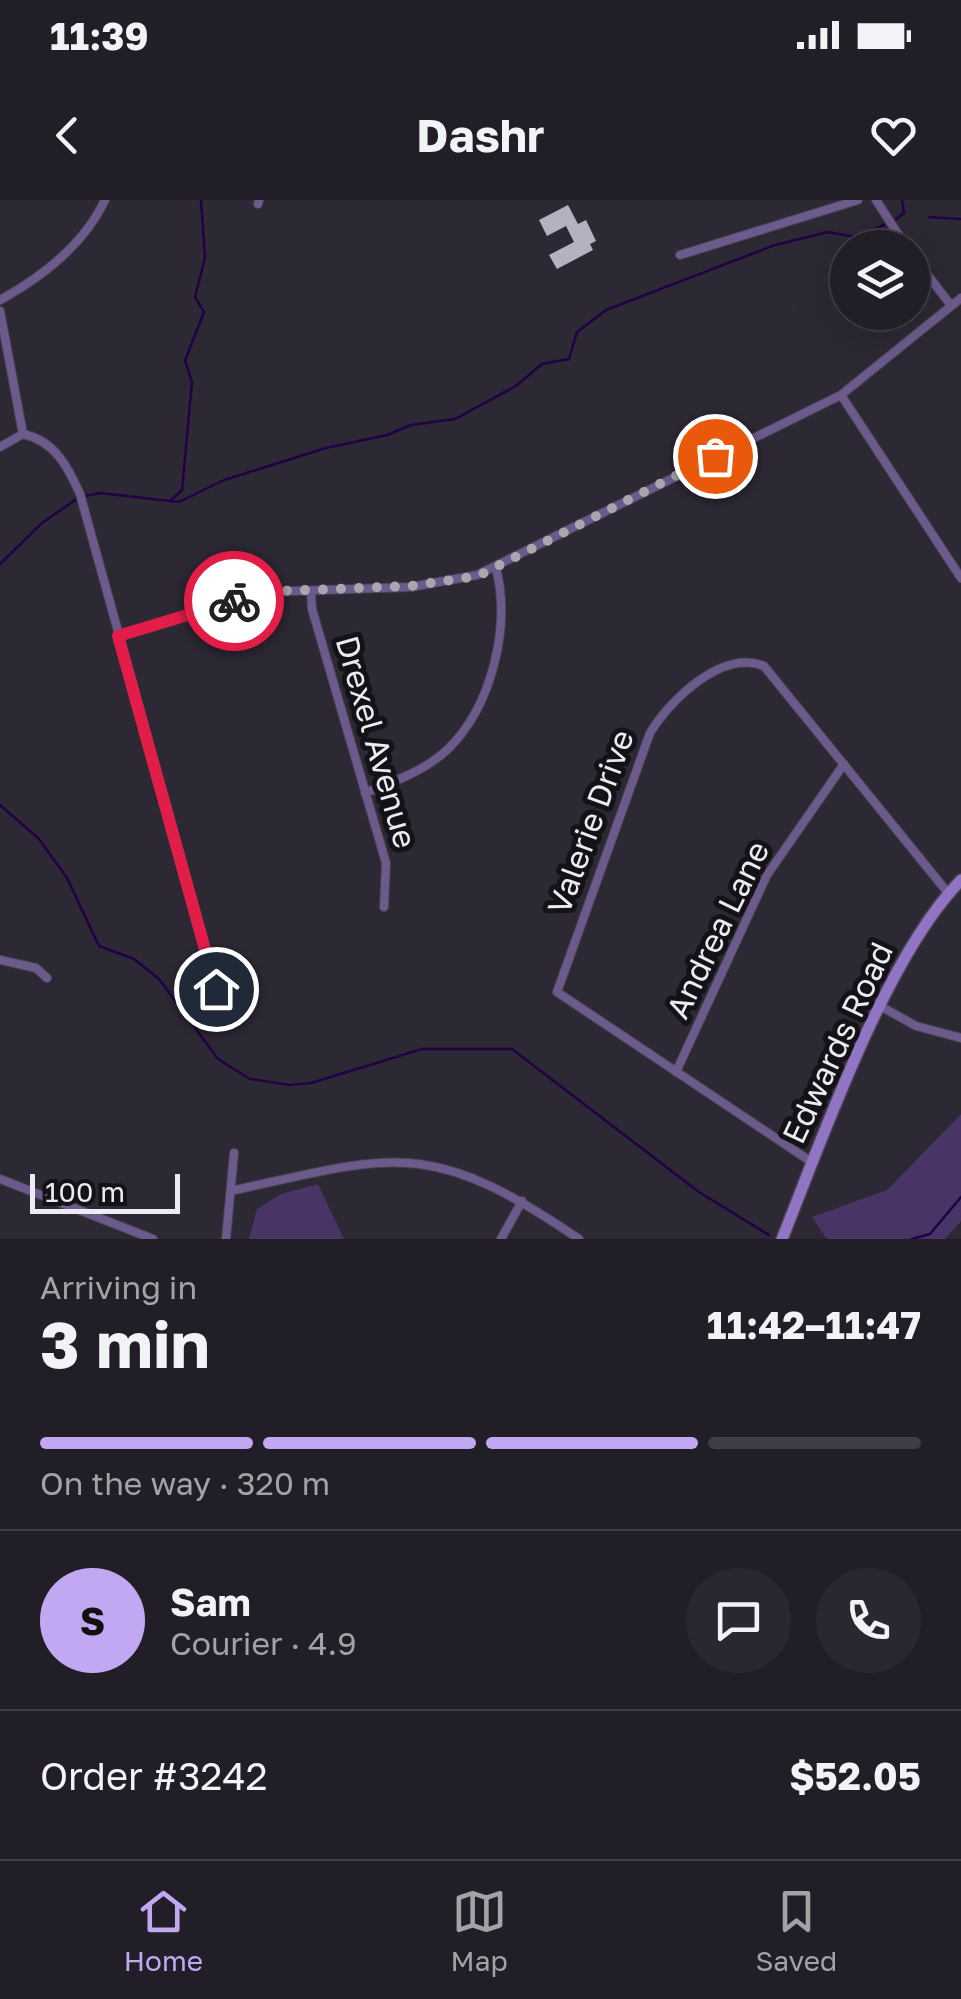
<!DOCTYPE html>
<meta charset="utf-8">
<style>
:root{--surface:#211e27;--page:#29272f;--text:#f1f3f6;--muted:#a2a2a7;--line:#3e3c44;--accent:#c2a8f2}
body{margin:0;font-family:"Golos Text",sans-serif;background:var(--page);color:var(--text);height:100vh;display:flex;flex-direction:column;font-size:38px;white-space:nowrap}
*{box-sizing:border-box;margin:0}
p{font-size:32px;color:var(--muted)}
.icon{flex:none;width:55px;height:55px;fill:none;stroke:currentColor;stroke-width:2;stroke-linecap:round;stroke-linejoin:round}
.map{position:relative;height:1039px;overflow:hidden}
.details{display:flex;flex-direction:column;background:var(--surface);flex:1}
.details>*{flex:none}
.controls{position:absolute;left:830px;top:30px;display:grid;gap:20px}
.controls a{display:grid;place-items:center;width:100px;height:100px;border-radius:50%;background:var(--surface);box-shadow:0 10px 40px #0002,0 0 0 2px var(--line);font-size:50px}
.scale{position:absolute;left:30px;bottom:25px;width:150px;box-sizing:border-box;padding-left:10px;border:5px solid #eceaf2;border-top:0;font-size:28px;line-height:35px;white-space:nowrap;color:#eceaf2;-webkit-text-stroke:8px #131217;paint-order:stroke}
.pin{position:absolute;display:grid;place-items:center;width:85px;height:85px;color:#fff;margin:-42px;border:5px solid #fff;border-radius:50%;box-shadow:0 2px 10px #0007}
.courier{position:absolute;display:grid;place-items:center;width:100px;height:100px;margin:-50px;border:8px solid #e11d48;border-radius:50%;background:#fff;color:#222;box-shadow:0 2px 12px #0007}
.headline em{font-style:normal;font-weight:700}
.headline div{display:flex;flex-direction:column-reverse}
.headline{display:flex;align-items:center;justify-content:space-between;height:170px;padding:0 40px}
h1{font-size:65px;font-weight:700;line-height:75px}
.bar{display:grid;grid-template-columns:repeat(4,1fr);gap:15px 10px;align-content:center;height:120px;padding:0 40px}
.bar i{height:12px;border-radius:8px;background:var(--line)}
.bar .current{background:var(--accent)}
.bar p{grid-column:span 4}
.line{display:flex;align-items:center;gap:25px;padding:0 40px;border-top:2px solid var(--line)}
.line div{flex:1}
.round{display:grid;place-items:center;flex:none;width:105px;height:105px;border-radius:52px;background:var(--page)}
.status{display:flex;justify-content:space-between;align-items:center;height:70px;padding:0 50px;background:var(--surface);direction:ltr}
.status svg{height:28px;fill:currentColor}
header{display:flex;justify-content:space-between;align-items:center;height:130px;padding:0 40px;background:var(--surface);font-size:45px;font-weight:700}
.menu{display:flex;justify-content:space-around;align-items:center;height:140px;border-top:2px solid var(--line);background:var(--surface);font-size:28px;color:var(--muted)}
.menu a{display:grid;justify-items:center;gap:5px}
.menu .current{color:var(--accent)}
.map>svg:first-child{display:block}
.green{fill:#483566}
.lines{fill:none;stroke-linecap:round;stroke-linejoin:round}
.stream{stroke:#230045;stroke-width:2.5}
.building{fill:#b6b1c0}
.street-casing{stroke:#47434f;stroke-width:10}
.secondary-casing{stroke:#47434f;stroke-width:14}
.street{stroke:#6c5a8c;stroke-width:8}
.secondary{stroke:#9274c4;stroke-width:11}
.done{stroke:#a9a6b0;stroke-width:10;stroke-dasharray:0 18}
.route{stroke:#e11d48;stroke-width:12}
.labels{text-anchor:middle;stroke-width:10;stroke-linejoin:round;paint-order:stroke}
.street-label{font-size:32px;fill:#eceaf2;stroke:#131217}
</style>
<div class="status"><b>11:39</b><svg viewBox="0 0 49 12"><path d="M0 12V9h3v3zM5 12V6h3v6zM10 12V3h3v9zM15 12V0h3v12zM26 1h20v11H26zM47 4h2v5h-2z"/></svg></div>
<header><svg class="icon" aria-label="back" viewBox="0 0 24 24"><path d="M15 5l-7 7 7 7"/></svg>Dashr<svg class="icon" aria-label="heart" viewBox="0 0 24 24"><path d="M12 20l-8-8c-3-5 5-10 8-4 3-6 11-1 8 4z"/></svg></header>
<div class="map">
<svg width="961" height="1039" viewBox="0 0 961 1039">
<rect width="100%" height="100%" fill="#2c2834"/>
<!-- green -->
<path class="green" d="M961,914V1021L945,1039H827L812,1017L887,990Z
M318,984L344,1039H249L257,1009L281,994Z"/>
<g class="lines">
<!-- stream -->
<path class="stream" d="M929,17L961,19
M896,19L904,13L902,0
M86,296L100,293L179,302L224,280L326,248L387,235L411,225L455,219L516,186L542,164L569,159L577,132L606,110L775,45L828,32L856,37L884,25
M170,301L182,290L192,182L185,161L204,112L195,97L205,58L201,0
M0,364L42,323L78,298
M0,605L39,639L67,678L99,746L134,759L159,779L218,859L250,879L290,885L311,883L422,849H512L699,992L769,1035
M912,1039L930,1034L961,997"/>
</g>
<!-- building -->
<path class="building" d="M568,5L578,24L586,20L596,41L590,44L593,50L557,69L549,55L574,42L566,26L547,36L539,20Z"/>
<g class="lines">
<defs>
<path id="street" d="M876,0L907,48
M258,4L259,0
M680,55L858,0
M912,55L950,104
M0,100C42,77 84,44 105,0
M0,111L23,234
M841,195L961,378
M0,247L23,234C55,241 68,267 80,294L217,789
M311,392L312,409L386,663L384,707
M118,436L265,392L411,387L477,375L841,195L961,98
M365,593C393,582 425,571 448,549C492,506 511,426 496,368
M0,760L36,768L47,778
M882,807L916,826L961,838
M676,872L767,675L844,564
M813,963L557,792L650,533C670,500 722,449 764,466L948,693
M0,979L153,1039
M231,991C398,954 430,938 579,1039
M226,1039L234,953
M501,1039L522,1001"/>
<path id="secondary" d="M782,1039C823,937 886,756 961,680"/>
</defs>
<!-- street casing -->
<use href="#street" class="street-casing"/>
<!-- secondary casing -->
<use href="#secondary" class="secondary-casing"/>
<!-- street -->
<use href="#street" class="street"/>
<!-- secondary -->
<use href="#secondary" class="secondary"/>
</g>
<g class="lines">
<!-- done -->
<path class="done" d="M234,401L282,391L411,386L478,376L715,256"/>
<!-- route -->
<path class="route" d="M216,789L118,436L234,401"/>
</g>
<g class="labels">
<!-- street labels -->
<g class="street-label">
<text transform="translate(376 542) rotate(74)" y="11">Drexel Avenue</text>
<text transform="translate(591 622) rotate(-70)" y="11">Valerie Drive</text>
<text transform="translate(718 730) rotate(-64)" y="11">Andrea Lane</text>
<text transform="translate(838 843) rotate(-65)" y="11">Edwards Road</text>
</g>
</g>
</svg>
<div class="controls">
<a><svg class="icon" aria-label="layers" viewBox="0 0 24 24"><path d="M12 4l9 5-9 5-9-5zM3 14l9 5 9-5"/></svg></a>
</div>
<div class="scale">100 m</div>
<div class="pin" style="left:715px;top:256px;background:#ea580c"><svg class="icon" aria-label="bag" viewBox="0 0 24 24"><path d="M5 8h14l-1 12H6zM9 8a3 3 0 0 1 6 0"/></svg></div>
<div class="pin" style="left:216px;top:789px;background:#1f2937"><svg class="icon" aria-label="home" viewBox="0 0 24 24"><path d="M3 11l9-7 9 7M6 9v11h12V9"/></svg></div>
<div class="courier" style="left:234px;top:401px"><svg class="icon" aria-label="bike" viewBox="0 0 24 24"><circle cx="6" cy="16" r="4"/><circle cx="18" cy="16" r="4"/><path d="M6 16l4-8h5l3 8M10 8l3 8H6M13 5h3"/></svg></div>
</div>
<section class="details">
<div class="headline"><div><h1>3 min</h1><p>Arriving in</p></div><em>11:42–11:47</em></div>
<div class="bar"><i class="current"></i><i class="current"></i><i class="current"></i><i></i><p>On the way · 320 m</p></div>
<div class="line" style="height:180px"><b class="round" style="background:var(--accent);color:#111">S</b><div><b>Sam</b><p>Courier · 4.9</p></div><a class="round"><svg class="icon" aria-label="chat" viewBox="0 0 24 24"><path d="M4 5h16v11H9l-5 4z"/></svg></a><a class="round"><svg class="icon" aria-label="phone" viewBox="0 0 24 24"><path d="M5 4h4l2 5-3 2q2 4 5 5l2-3 5 2v4C11 20 4 13 5 4z"/></svg></a></div>
<div class="line" style="height:130px"><div>Order #3242</div><b>$52.05</b></div>
</section>
<nav class="menu">
<a class="current"><svg class="icon" aria-label="home" viewBox="0 0 24 24"><path d="M3 11l9-7 9 7M6 9v11h12V9"/></svg>Home</a>
<a><svg class="icon" aria-label="map" viewBox="0 0 24 24"><path d="M3 6l6-2 6 2 6-2v14l-6 2-6-2-6 2zM9 4v14M15 6v14"/></svg>Map</a>
<a><svg class="icon" aria-label="saved" viewBox="0 0 24 24"><path d="M7 4h10v16l-5-4-5 4z"/></svg>Saved</a>
</nav>
